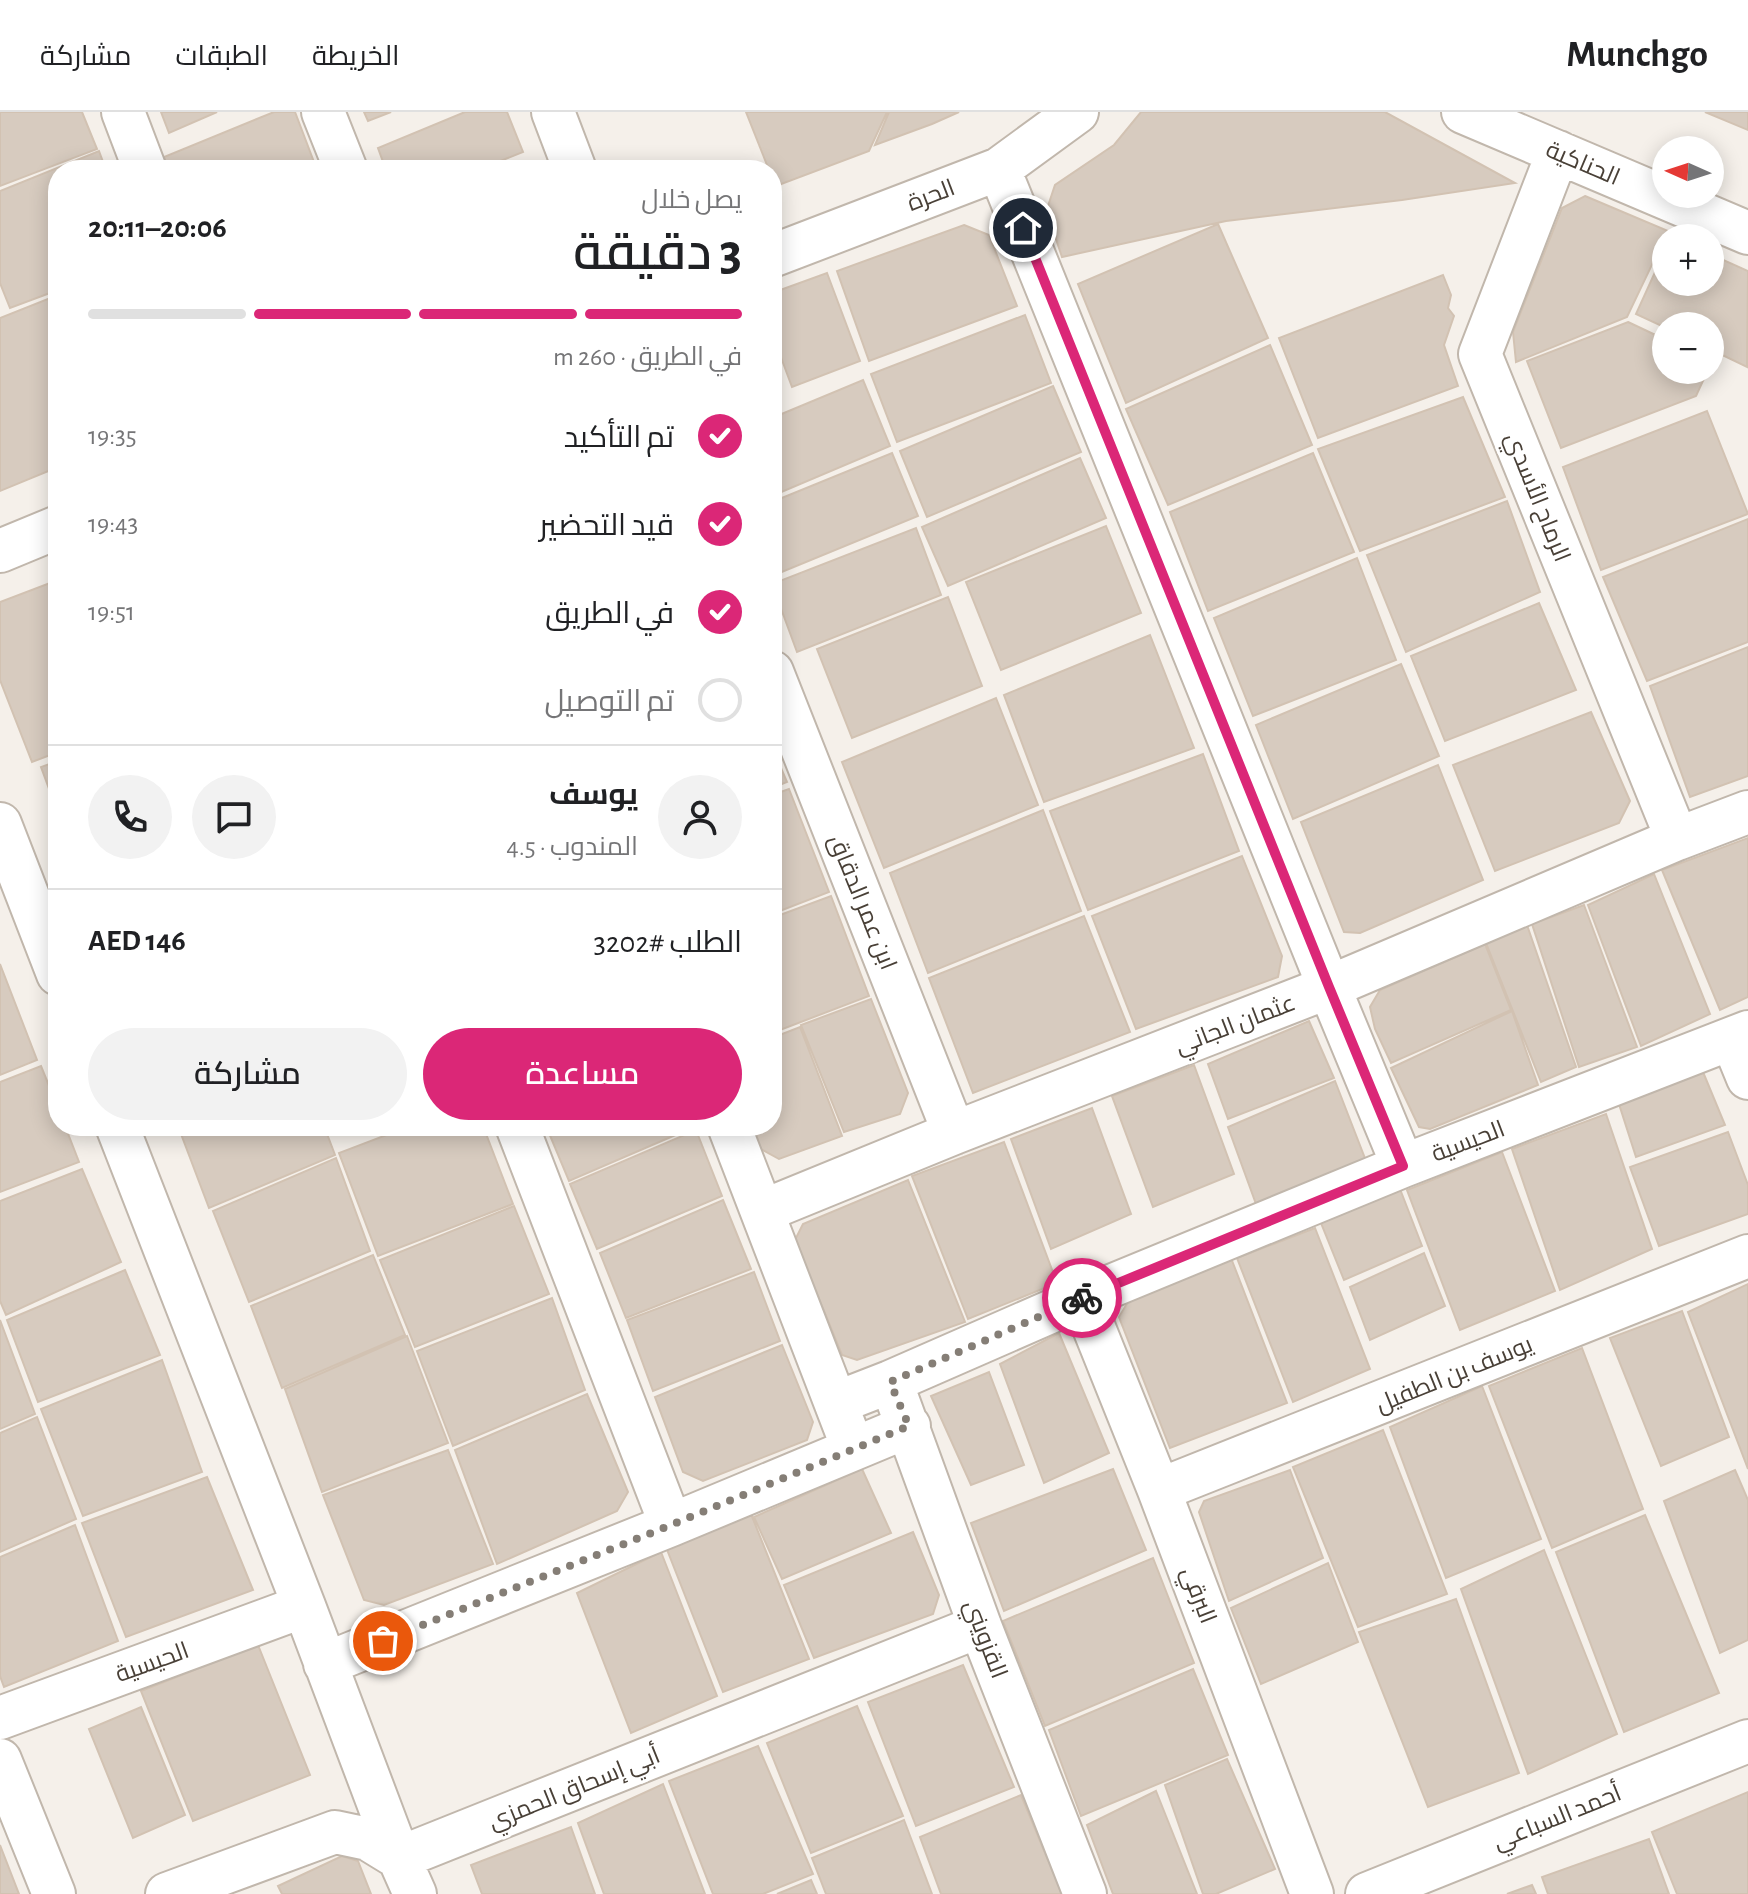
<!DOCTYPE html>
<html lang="ar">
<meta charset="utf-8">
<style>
:root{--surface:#fff;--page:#f2f2f2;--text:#202124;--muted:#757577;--line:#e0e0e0;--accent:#db2777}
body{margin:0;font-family:"Alegreya Sans",Cairo,sans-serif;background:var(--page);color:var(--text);direction:rtl;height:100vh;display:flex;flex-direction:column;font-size:30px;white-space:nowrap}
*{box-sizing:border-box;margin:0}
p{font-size:26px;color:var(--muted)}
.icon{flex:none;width:44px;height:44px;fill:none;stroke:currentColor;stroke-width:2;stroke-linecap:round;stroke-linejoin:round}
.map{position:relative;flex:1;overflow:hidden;direction:ltr}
.sheet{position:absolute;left:48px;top:48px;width:734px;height:976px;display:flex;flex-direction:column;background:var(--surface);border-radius:32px;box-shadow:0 4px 20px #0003;direction:rtl}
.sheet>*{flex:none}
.needle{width:52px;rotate:273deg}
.tools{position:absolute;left:1652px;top:24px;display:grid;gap:16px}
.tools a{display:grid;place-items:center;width:72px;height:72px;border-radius:50%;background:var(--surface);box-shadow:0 4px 20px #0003;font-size:40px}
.pin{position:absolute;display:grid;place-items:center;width:68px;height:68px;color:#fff;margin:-34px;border:4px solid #fff;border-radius:50%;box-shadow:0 2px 8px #0007}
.courier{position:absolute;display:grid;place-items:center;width:80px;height:80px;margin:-40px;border:6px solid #db2777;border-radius:50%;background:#fff;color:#222;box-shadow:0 2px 10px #0007}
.summary em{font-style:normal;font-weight:600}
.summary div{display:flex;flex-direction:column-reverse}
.summary{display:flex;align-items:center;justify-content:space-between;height:136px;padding:0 40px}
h1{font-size:52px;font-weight:600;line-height:60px}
.bar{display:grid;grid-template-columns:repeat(4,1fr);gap:12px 8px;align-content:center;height:96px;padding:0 40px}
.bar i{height:10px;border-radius:6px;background:var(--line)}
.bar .selected{background:var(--accent)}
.bar p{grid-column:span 4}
.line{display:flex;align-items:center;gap:20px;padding:0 40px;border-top:2px solid var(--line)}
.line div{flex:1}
.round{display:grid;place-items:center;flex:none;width:84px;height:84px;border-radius:42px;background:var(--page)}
ol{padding:0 40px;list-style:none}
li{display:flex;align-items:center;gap:24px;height:88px}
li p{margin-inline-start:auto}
li .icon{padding:8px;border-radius:50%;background:var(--accent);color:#fff;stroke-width:4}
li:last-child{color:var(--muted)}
li i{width:44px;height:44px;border:4px solid var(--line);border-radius:50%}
.button{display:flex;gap:16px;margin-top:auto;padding:16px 40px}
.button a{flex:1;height:92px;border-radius:48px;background:var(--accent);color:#fff;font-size:32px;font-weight:600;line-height:92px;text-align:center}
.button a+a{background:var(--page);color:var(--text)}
header{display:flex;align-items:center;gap:48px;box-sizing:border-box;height:112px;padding:0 40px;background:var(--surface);border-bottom:2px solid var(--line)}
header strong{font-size:38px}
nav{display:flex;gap:44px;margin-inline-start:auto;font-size:28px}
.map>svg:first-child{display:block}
.building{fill:#d7cbbf;stroke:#d2c2b2;stroke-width:2}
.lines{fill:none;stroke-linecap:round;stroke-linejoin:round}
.minor-casing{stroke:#c1b7ac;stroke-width:46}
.minor{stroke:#fff;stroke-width:42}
.done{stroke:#857e76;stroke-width:8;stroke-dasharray:0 14.4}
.route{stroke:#db2777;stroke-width:10}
.labels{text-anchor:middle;stroke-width:6;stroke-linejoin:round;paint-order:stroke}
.street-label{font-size:24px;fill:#494037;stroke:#fff}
</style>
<header>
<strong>Munchgo</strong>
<nav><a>الخريطة</a><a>الطبقات</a><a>مشاركة</a></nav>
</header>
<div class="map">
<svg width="1748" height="1782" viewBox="0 0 1748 1782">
<rect width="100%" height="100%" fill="#f5f0ea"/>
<!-- building -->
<path class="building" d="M0,0H82L97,37L0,74Z
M161,0H217L169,21Z
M274,0H295L317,58H169L164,45Z
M364,0H391L368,9Z
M465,0H507L523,40L478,58H386L378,36Z
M746,0H887L869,39L776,74L772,65V58H769Z
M889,0H959L932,12L875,33Z
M1141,0H1385L1515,71L1402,88L1226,109L1062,145L1051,112L1048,94L1055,73L1114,33Z
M1705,0H1748V18Z
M99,39L106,58H58V178L10,196L0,171V79Z
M1585,84L1668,119L1627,205L1516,250L1513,220L1562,96Z
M1218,112L1268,226L1126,291L1078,172Z
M964,113L989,123L1017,194L869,249L837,159Z
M1666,136V170H1710V142L1748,159L1747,255L1710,237V214H1666V216L1636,202Z
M827,161L860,249L792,275L772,221V181Z
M1443,163L1451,183L1448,196L1454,204L1444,233L1458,274L1318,326L1279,226Z
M58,183V355L0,379V206Z
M1025,203L1051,271L897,330L871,262Z
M1628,210L1666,228V258H1708L1696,284L1561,336L1527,249Z
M1270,233L1312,333L1168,393L1126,297Z
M863,268L890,334L772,384V306Z
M1053,274L1081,340L927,405L900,339Z
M1463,285L1505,385L1360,439L1318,337Z
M1707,299L1748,402L1601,458L1563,355Z
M892,341L918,404L772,464V390Z
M1313,341L1354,440L1208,499L1170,400Z
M1080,346L1106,406L948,474L922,415Z
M1507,389L1540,480L1406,540L1367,443Z
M1748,407V530L1647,569L1603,465Z
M1106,414L1141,501L1001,558L966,470Z
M916,416L941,483L797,540L772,472Z
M1357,446L1396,548L1253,604L1214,506Z
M58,468V640L32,650L0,568V490Z
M948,485L982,574L852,626L817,537Z
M1539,491L1576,578L1445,629L1411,544Z
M1150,523L1194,636L1044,690L1004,583Z
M1748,535V664L1690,685L1650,574Z
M1401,552L1439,644L1293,707L1256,613Z
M996,586L1038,693L884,756L842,650Z
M1591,600L1630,689L1619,711L1495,759L1453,653Z
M772,635L787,670L772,676Z
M1203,642L1239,739L1088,798L1050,699Z
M58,649V701L41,655Z
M1438,653L1483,768L1360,821L1344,820L1301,710Z
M789,677L829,780L772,802V683Z
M1043,698L1081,799L928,861L890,761Z
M1748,726V885L1720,898L1662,758Z
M1242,744L1282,844L1278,865L1136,917L1092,804Z
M1654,762L1710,902L1641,934L1588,793Z
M831,784L869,884L772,921V806Z
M1584,793L1637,935L1579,955L1532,812Z
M1084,804L1130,920L973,981L929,866Z
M1527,813L1576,955L1541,970L1486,831Z
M1485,832L1511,898L1391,951L1375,917L1370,895L1380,878Z
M0,852L37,948L0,963Z
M871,887L908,981L900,1002L844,1020L801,913Z
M1512,899L1538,973L1430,1017L1419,1015L1391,956Z
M1309,909L1334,966L1228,1007L1208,952Z
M800,915L842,1024L779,1047L761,1037L752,1014H772V926Z
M1194,953L1234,1062L1153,1095L1112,984Z
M41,954L58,996V1014H65L79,1050L0,1080V970Z
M1703,960L1725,1013L1636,1045L1619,992Z
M1335,969L1366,1049L1256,1092L1228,1015Z
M1092,996L1131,1102L1051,1137L1011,1027Z
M1606,1002L1652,1137L1560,1178L1512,1037Z
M178,1014H324L335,1043L209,1096Z
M410,1014H483L513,1092L378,1144L339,1041Z
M546,1014H694V1015L569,1069Z
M696,1018L722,1084L597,1137L570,1072Z
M1728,1020L1748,1073V1102L1659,1134L1630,1055Z
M1004,1030L1057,1171L968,1207L912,1064Z
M1502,1040L1555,1179L1460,1218L1407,1078Z
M336,1046L370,1139L249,1190L213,1099Z
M82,1057L121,1150L6,1203L0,1189V1089Z
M908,1068L965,1210L857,1248L842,1243L795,1128L803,1112Z
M1400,1077L1422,1134L1344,1168L1321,1111Z
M723,1088L751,1157L626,1206L600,1141Z
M514,1094L549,1182L415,1235L380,1148Z
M1315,1116L1370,1257L1293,1290L1237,1146Z
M1424,1141L1445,1194L1370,1228L1350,1175Z
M373,1143L405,1223L282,1276L251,1194Z
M1231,1146L1287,1291L1170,1336L1119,1205L1128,1190Z
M125,1158L160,1243L38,1290L7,1208Z
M754,1160L780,1229L653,1279L627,1208Z
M1748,1172V1357L1688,1200Z
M552,1186L585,1278L453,1334L417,1239Z
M1682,1199L1729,1325L1661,1354L1610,1226Z
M0,1208L35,1302L0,1317Z
M1059,1221L1109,1341L1044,1371L1000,1252Z
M407,1224L448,1331L322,1380L285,1277Z
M782,1233L813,1310L807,1328L703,1369L683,1360L655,1285Z
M1582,1236L1643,1397L1552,1436L1489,1274Z
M162,1248L202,1360L83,1404L41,1297Z
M989,1260L1024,1353L971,1373L931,1284Z
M1482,1274L1541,1427L1446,1466L1390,1315Z
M587,1282L628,1380L617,1399L497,1452L455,1338Z
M37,1305L76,1407L0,1440V1321Z
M1383,1318L1447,1482L1358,1515L1293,1355Z
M448,1338L493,1452L384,1493L364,1488L323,1383Z
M862,1357L891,1421L782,1467L754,1405Z
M1113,1357L1146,1438L1004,1499L971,1411Z
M1290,1358L1323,1446L1229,1489L1199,1400L1204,1389Z
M1735,1358L1748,1388V1528L1720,1541L1664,1389Z
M207,1365L253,1478L126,1525L82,1411Z
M749,1397L809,1547L723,1580L666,1435Z
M1645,1403L1719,1581L1624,1620L1556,1440Z
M75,1413L118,1529L4,1575L0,1564V1445Z
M913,1420L939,1483L933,1502L814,1546L784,1473Z
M1544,1438L1617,1622L1528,1662L1461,1477Z
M661,1440L717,1584L631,1621L577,1481Z
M1153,1446L1194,1551L1045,1614L1003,1509Z
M1328,1451L1358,1530L1261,1572L1231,1496Z
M1456,1487L1519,1661L1428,1695L1359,1520Z
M258,1533L310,1663L193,1709L141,1579Z
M963,1553L1014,1675L916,1714L868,1590Z
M1193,1557L1228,1643L1081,1704L1049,1618Z
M857,1594L903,1704L811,1741L767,1631Z
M141,1595L185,1703L133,1726L89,1617Z
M758,1634L813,1762L763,1782H713L669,1669Z
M1227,1647L1275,1757L1216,1782H1203L1165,1673Z
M663,1672L705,1782H604L578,1711Z
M1156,1679L1197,1782H1113L1087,1713Z
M1748,1680V1782H1677L1652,1720Z
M1021,1683L1062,1782H941L920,1725Z
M904,1708L932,1782H826L812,1746Z
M571,1715L595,1782H482L471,1753Z
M1649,1727L1669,1782H1548L1542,1765Z
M0,1733L19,1782H0Z
M342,1744L358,1749L371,1782H282L278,1774Z
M811,1768L817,1782H777Z
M1532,1773L1536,1782H1507Z"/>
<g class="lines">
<defs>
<path id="minor" d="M123,0L145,58
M323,0L346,58
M553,0L575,58
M1463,0L1748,121
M1558,40L1480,242L1677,727
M999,57L1329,875L1403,1054
M772,144L999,57L1077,0
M0,439L58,415
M772,560L954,1021
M0,712L58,862
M1732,927L1748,966
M117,1014L304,1494L399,1746L415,1782
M517,1014L671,1413
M729,1014L846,1318
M763,1099L954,1021L1329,875L1677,727L1748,700
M1082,1186L1159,1378L1312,1782
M898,1289L980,1514L1085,1782
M836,1291L890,1270L1082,1186L1403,1054L1748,920
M1159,1378L1748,1144
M325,1552L671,1413L909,1314
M0,1606L304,1494
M0,1648L54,1782
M167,1782L335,1720L368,1727L399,1746L980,1514
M1367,1782L1748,1629"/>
</defs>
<!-- minor casing -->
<use href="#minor" class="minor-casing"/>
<!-- minor -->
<use href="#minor" class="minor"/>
</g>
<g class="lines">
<!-- done -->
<path class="done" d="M383,1529L671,1413L909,1314L890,1270L1082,1186"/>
<!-- route -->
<path class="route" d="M1023,116L1329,875L1403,1054L1082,1186"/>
</g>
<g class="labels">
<!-- street labels -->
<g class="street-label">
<text transform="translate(1583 51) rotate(23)" y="8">الحناكية</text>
<text transform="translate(931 83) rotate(-21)" y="8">الحرة</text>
<text transform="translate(1538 385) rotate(68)" y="8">الرماح الأسدي</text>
<text transform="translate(863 790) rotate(68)" y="8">ابن عمر الدقاق</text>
<text transform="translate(1235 912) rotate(-21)" y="8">عثمان الجاني</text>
<text transform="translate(1468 1029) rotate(-21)" y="8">الحيسية</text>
<text transform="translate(1454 1262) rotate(-22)" y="8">يوسف بن الطفيل</text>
<text transform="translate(1199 1483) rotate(69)" y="8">البرقي</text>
<text transform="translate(986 1527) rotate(69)" y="8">القزويني</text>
<text transform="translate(152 1550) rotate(-20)" y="8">الحيسية</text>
<text transform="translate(574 1676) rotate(-22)" y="8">أبي إسحاق الحمزي</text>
<text transform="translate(1557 1705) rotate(-22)" y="8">أحمد السباعي</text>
</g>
</g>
</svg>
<div class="tools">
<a><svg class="needle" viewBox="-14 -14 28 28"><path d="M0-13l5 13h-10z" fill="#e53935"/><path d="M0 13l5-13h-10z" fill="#757577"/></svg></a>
<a>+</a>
<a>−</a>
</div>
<div class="pin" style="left:383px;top:1529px;background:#ea580c"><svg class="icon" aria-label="bag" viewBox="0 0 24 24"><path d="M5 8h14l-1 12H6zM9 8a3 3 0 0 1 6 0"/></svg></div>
<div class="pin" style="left:1023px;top:116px;background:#1f2937"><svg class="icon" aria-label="home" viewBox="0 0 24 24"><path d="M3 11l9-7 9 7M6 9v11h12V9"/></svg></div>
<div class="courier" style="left:1082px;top:1186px"><svg class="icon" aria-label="bike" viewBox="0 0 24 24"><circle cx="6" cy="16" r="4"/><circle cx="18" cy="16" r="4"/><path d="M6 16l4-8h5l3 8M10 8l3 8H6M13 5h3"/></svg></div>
<section class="sheet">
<div class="summary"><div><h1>3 دقيقة</h1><p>يصل خلال</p></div><em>20:06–20:11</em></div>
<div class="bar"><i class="selected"></i><i class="selected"></i><i class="selected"></i><i></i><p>في الطريق · 260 m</p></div>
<ol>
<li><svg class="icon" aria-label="check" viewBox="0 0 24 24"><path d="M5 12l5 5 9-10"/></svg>تم التأكيد<p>19:35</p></li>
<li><svg class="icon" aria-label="check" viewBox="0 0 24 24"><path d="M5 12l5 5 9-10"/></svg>قيد التحضير<p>19:43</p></li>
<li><svg class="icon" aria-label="check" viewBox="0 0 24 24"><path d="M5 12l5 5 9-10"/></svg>في الطريق<p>19:51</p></li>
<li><i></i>تم التوصيل</li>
</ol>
<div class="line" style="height:144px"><a class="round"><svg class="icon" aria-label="person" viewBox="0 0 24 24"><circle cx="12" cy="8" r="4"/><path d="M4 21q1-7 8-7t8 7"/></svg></a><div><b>يوسف</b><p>المندوب · 4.5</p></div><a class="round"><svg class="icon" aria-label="chat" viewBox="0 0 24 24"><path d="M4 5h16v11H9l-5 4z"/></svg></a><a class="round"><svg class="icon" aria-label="phone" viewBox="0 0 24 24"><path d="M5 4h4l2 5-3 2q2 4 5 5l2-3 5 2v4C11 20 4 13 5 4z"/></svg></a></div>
<div class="line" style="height:104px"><div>الطلب #3202</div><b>AED 146</b></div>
<div class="button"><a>مساعدة</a><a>مشاركة</a></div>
</section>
</div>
